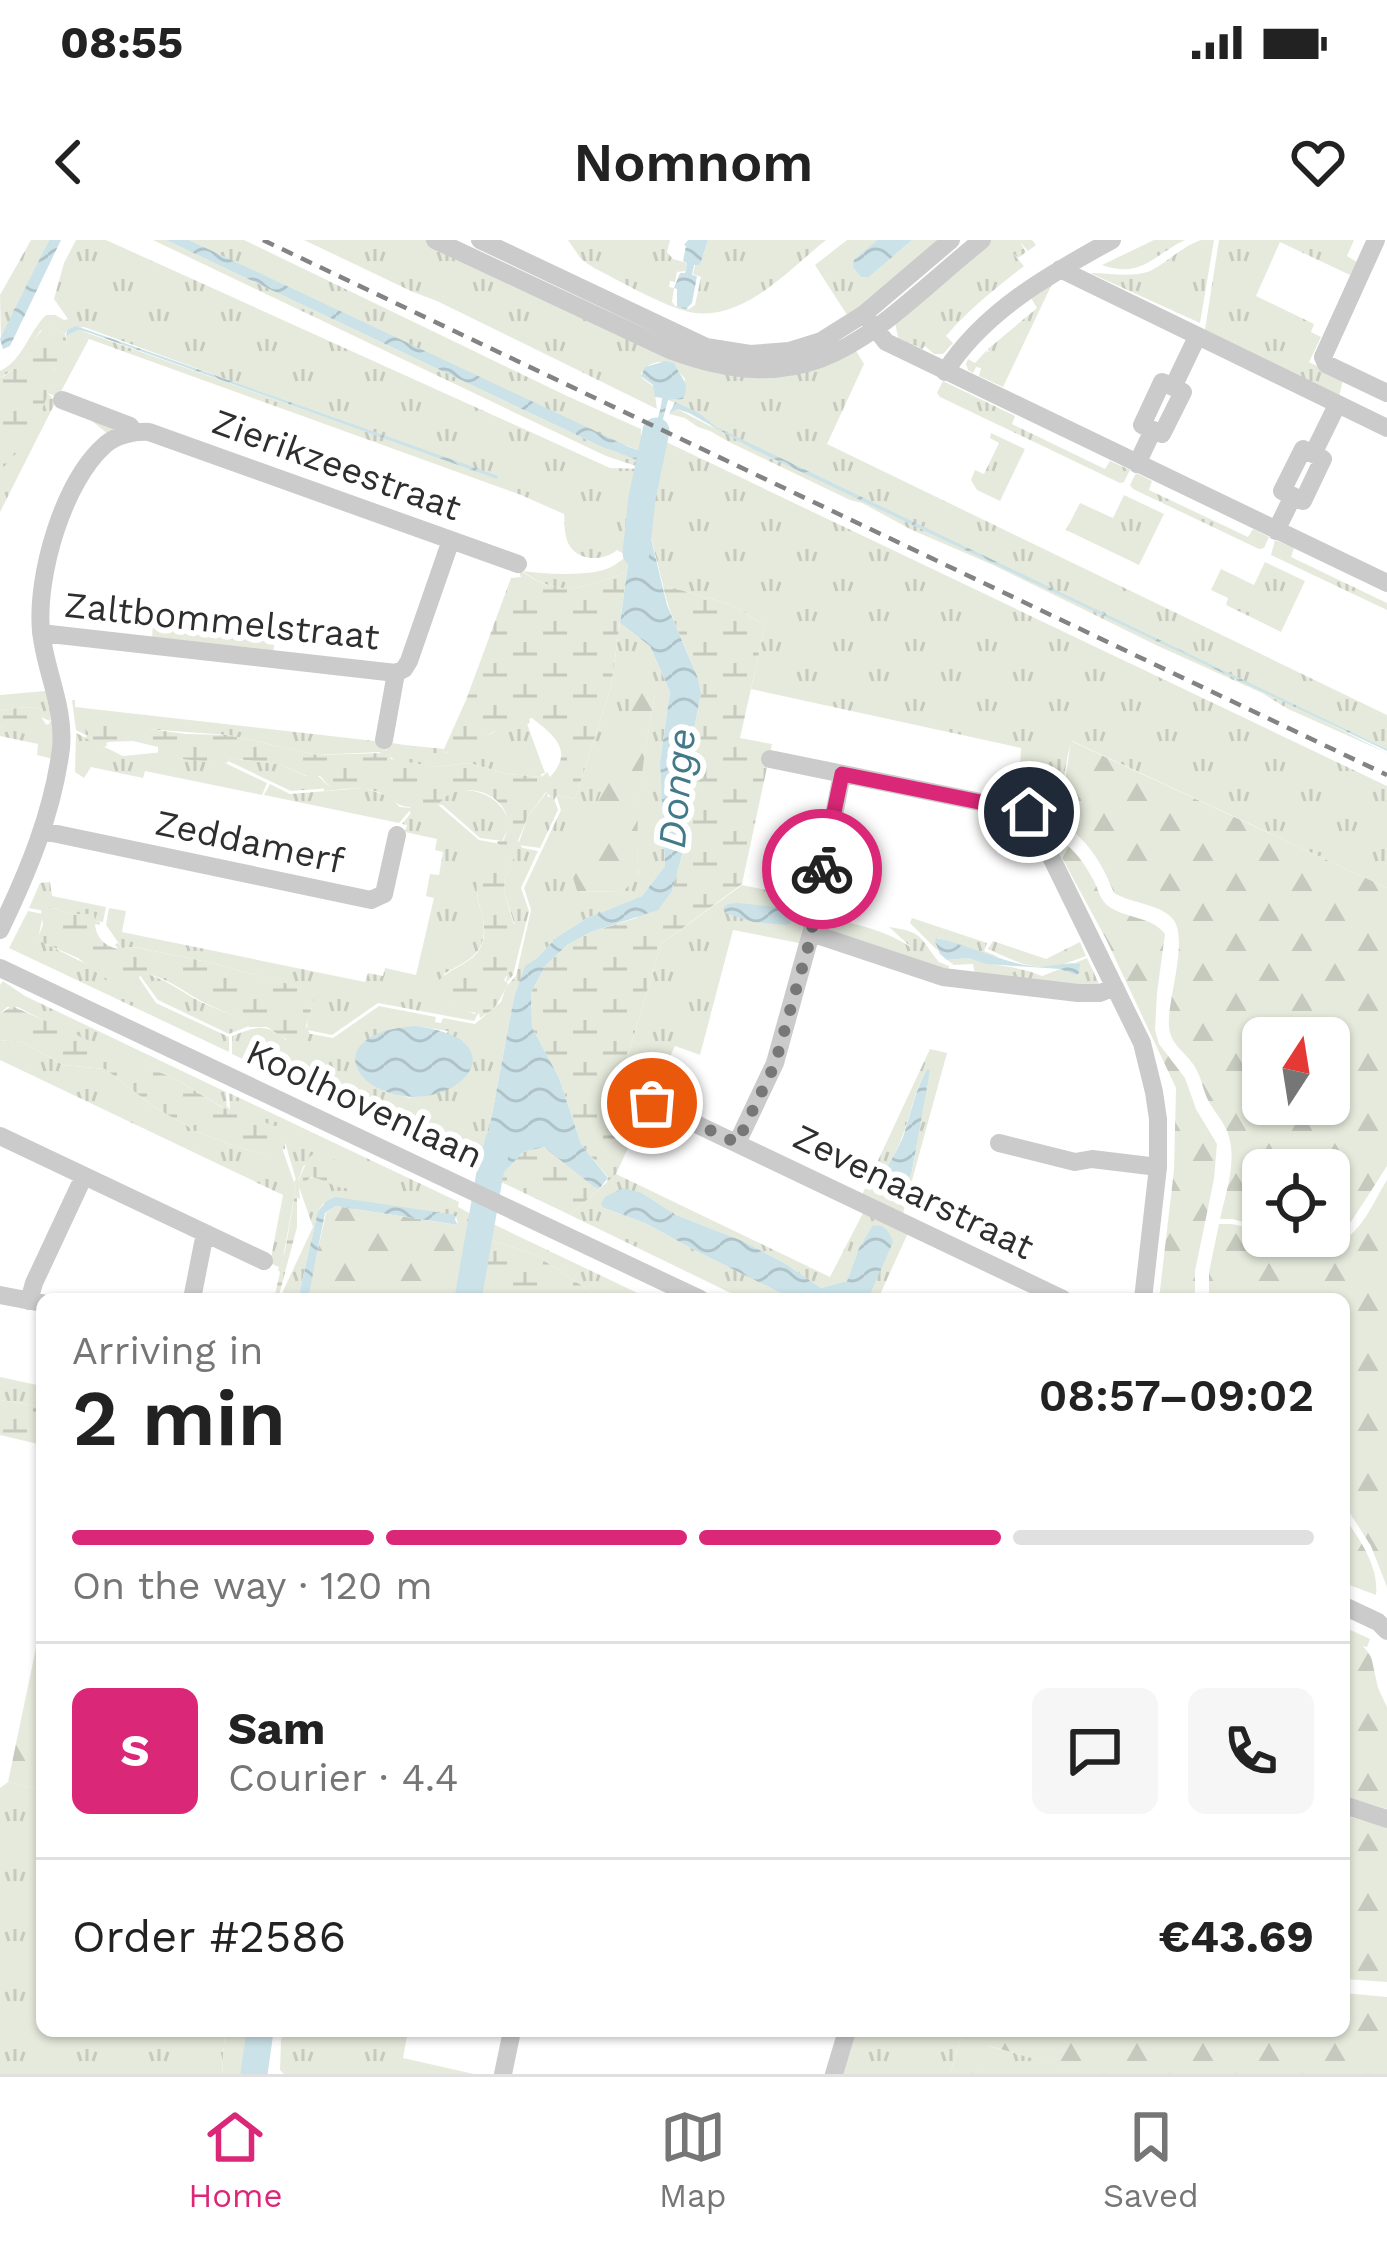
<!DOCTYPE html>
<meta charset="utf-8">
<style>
:root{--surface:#fff;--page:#f6f6f6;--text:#222;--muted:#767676;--line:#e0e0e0;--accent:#db2777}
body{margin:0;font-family:"Work Sans",sans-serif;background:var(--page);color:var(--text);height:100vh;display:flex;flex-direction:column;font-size:45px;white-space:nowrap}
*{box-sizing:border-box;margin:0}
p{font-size:39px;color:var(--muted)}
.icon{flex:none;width:66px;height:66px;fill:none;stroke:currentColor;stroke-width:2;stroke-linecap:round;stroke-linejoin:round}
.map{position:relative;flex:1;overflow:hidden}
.sheet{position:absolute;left:36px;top:1053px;width:1314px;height:744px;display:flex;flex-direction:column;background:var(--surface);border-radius:18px;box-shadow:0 3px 9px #0004}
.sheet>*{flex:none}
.needle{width:78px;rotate:12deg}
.tools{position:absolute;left:1242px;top:777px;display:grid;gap:24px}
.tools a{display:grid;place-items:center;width:108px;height:108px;border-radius:18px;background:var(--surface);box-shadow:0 3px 9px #0004;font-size:60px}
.pin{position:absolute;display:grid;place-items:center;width:102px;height:102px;color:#fff;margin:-51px;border:6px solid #fff;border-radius:50%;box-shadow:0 3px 12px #0007}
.courier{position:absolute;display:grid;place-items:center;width:120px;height:120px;margin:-60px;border:9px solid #db2777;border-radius:50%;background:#fff;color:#222;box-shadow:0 3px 15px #0007}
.headline em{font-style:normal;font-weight:600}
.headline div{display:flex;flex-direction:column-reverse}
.headline{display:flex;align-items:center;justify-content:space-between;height:204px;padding:0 36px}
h1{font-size:78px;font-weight:600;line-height:90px}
.bar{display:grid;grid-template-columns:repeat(4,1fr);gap:18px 12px;align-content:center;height:144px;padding:0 36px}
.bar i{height:15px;border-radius:9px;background:var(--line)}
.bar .active{background:var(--accent)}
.bar p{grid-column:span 4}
.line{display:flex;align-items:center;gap:30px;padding:0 36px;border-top:3px solid var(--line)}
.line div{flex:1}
.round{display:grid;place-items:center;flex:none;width:126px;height:126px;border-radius:18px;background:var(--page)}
.status{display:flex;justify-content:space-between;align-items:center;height:84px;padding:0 60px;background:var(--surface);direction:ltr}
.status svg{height:33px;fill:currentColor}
header{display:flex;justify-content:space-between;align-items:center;height:156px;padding:0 36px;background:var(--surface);font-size:54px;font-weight:600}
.menu{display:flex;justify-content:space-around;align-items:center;height:168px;border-top:3px solid var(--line);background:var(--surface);font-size:33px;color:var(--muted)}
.menu a{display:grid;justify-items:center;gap:6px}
.menu .active{color:var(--accent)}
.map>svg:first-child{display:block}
.grass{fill:url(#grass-tufts);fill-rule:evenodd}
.forest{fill:url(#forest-firs);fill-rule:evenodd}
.wetland{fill:url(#wetland-marsh)}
.park{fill:#e6eadc}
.water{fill:url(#water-waves)}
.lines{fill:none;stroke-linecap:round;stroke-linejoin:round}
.river{stroke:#cae2e8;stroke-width:27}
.minor{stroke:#cbcbcb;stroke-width:18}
.rail{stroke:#838383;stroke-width:4.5;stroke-dasharray:12 9;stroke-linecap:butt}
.done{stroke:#777;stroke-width:12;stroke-dasharray:0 21.6}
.route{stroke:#db2777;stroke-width:15}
.labels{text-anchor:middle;stroke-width:12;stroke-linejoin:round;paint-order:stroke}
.street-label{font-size:36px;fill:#2e2e2e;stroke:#fff}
.water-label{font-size:39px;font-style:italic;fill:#437a89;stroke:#fff}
</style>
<div class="status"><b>08:55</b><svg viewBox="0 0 49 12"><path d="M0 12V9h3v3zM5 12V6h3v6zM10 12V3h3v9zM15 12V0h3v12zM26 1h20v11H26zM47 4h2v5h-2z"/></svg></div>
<header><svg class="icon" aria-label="back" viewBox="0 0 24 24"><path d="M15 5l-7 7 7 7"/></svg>Nomnom<svg class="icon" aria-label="heart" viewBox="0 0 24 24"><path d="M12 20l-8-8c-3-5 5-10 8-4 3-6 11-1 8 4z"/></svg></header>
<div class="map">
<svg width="1387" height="1834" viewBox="0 0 1387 1834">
<defs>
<pattern id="grass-tufts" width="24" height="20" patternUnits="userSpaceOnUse" patternTransform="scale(3)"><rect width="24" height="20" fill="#e6eadc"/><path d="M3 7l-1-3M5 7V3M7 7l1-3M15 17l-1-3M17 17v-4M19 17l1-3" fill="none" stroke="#c6c9bd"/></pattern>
<pattern id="forest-firs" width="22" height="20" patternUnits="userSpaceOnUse" patternTransform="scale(3)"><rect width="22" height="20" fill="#e6eadc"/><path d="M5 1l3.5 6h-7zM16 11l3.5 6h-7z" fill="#c6c9bd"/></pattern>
<pattern id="wetland-marsh" width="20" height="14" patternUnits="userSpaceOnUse" patternTransform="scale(3)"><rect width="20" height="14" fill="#e6eadc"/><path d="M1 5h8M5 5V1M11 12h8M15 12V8" fill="none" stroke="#c6c9bd"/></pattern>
<pattern id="water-waves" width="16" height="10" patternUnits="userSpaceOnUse" patternTransform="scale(3)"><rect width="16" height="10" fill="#cae2e8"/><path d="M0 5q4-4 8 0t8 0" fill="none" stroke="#aec2c7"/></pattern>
</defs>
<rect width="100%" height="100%" fill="#fff"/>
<!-- grass -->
<path class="grass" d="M31,0H49L1,100L0,55Z
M76,0H106L610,228L645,229L606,216L526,178L153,0H166L604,208L640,219L655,228L659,212L658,198L1387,546V648L1072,501C1061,531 1065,565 1053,595L1018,563L1021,508L751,449L765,386L732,365L663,345L647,282L634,280L627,331C587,348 561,359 522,331C542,334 593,337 611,327C617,324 622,319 628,316L617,310C600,324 570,320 566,296C564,289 565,282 564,274L521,255L89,99L58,157L47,153C48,151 50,138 51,136C57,120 71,115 66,96L79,90L497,238L84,87L67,90L65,94L53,87L40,91L17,127L0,138V131C23,120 28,93 46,75H55L64,80L68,79L54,59L64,23Z
M189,0H244L567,156L641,189V205L651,204L645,210H639L605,198Z
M304,0H431L679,118L855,109L864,124L827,204L1387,475V509L1277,457L1387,513L1288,469L1262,453L1158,406L993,325L912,290L862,263L850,260L731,203L710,191L698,187L685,178L669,174L677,169L714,188L699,173L668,160L679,159L685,139C672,122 656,114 641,133L642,138L654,147L657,169L661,171L437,61L413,52Z
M568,0H670L667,12L673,19L687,23L685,31L677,32L675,42L670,41L669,47L674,48L672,62L675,66L689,69L695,65L701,37L693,34L695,25H700L708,0H826C786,32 736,90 679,69C650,59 622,42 594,28L581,19Z
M847,0H877L854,21V28L861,37L868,38L912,0H943L849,78L815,25Z
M988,0H1032L1036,5L1028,11L1020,2L1026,12L1018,18L1009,9L1024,26C996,48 969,69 946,96L953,103L943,114H934L925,106L922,109L914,105L912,107L899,101L895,83Z
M1154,0H1185C1153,15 1142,39 1102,25Z
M1201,0H1214L1200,83L1090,33C1109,33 1132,38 1150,31C1168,22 1181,7 1201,0Z
M1219,0H1354L1347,16L1357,22L1350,35L1280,2L1256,56L1314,84L1311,92L1321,97L1309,122L1343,139L1338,162L1204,96Z
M1052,44L1003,147L979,136L981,128L976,127L973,133L968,130L966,124L968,119L975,123L986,111L989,112L988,109L1037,68L1031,58Z
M943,141L1015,176L1012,184L1105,229L1110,221L1130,230L1124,242L1120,243L940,157L937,153Z
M47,156L118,188L108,194L87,177L54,165L0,272V231C24,201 32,193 47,156Z
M991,193L1025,209L1000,261L977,250L971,240L975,230L984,234L999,203L990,198Z
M1136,233L1152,241L1149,250L1248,297L1253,289L1269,297L1264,308L1259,309L1133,249L1130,245Z
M1124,255L1164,274L1139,325L1066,290L1080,263L1113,278Z
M1275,300L1294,308L1291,317L1387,363V370L1271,315Z
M1265,322L1305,341L1281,392L1226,365L1228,358L1211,350L1221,329L1254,345Z
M620,383L650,406L670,452L660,522L665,626L642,656L587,678L557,697L536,719L525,727L514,757L482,928L475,929L232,814V796C257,787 264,782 286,800L306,793L333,798L379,766L436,777L435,782L441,783L443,778L475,784L501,762L506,747L516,736L531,670L524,648L561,570L556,555L575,559L611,447ZM655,454C644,515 632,575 639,637L621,652L577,651L572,635ZM417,786L448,791L411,858L383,851Z
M46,443L55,483L53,519L37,515L38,504L0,496V487L26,493L42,485L49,484L50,481L54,482V479L41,474L40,469L29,467L0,470V455L45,451Z
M72,460H75V467L383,502L384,514L379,512L317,515L228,495L145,489L89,492L88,496L76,490Z
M526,481L545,533L541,534L542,537L508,534L469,523L437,527L398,522L387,515L386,502L405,505V508L446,513L492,493L508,482Z
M76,493L123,516L164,512L180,519L223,522L267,543L262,555L145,531L143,538L91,527L84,538L75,532Z
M230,518L279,524L306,536L317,535L331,548L291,551L228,521Z
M270,544L290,554L364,548L388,556L400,567L412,568L399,583L264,555Z
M457,550C482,549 503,559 510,585L502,601L480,598L439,562L446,555Z
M547,552L548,557L553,556L558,570L540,608L518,605L528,576Z
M436,563L479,600L501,604C494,618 480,629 477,646C476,655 480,667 482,675C490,712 472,718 444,734L450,763L474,774L479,772L474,781L378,763L332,795L307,790L308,776L312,768L302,748L208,722L134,707L122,708L106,685L109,668L126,671L122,692L365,742L368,733L383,736L385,728L416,735L434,658L426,656L430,634L439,635L443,612L435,610L437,599L405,592L407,585L402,584L415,568Z
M518,607L538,611L521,648L529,671L513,735L506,743L514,683L504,651L505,638Z
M50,642L52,656L106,667L103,682L95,681L93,674H71L50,667L44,671L29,668L40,643Z
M742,645L809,659L799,703L733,690L700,815L675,806L648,865L626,822L661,704Z
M28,671L43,674L38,700L88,725L137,735L156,763L229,797V812L9,708Z
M912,678L987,703L984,711L999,717L985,716L938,698L935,702L938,711L910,683Z
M827,679C857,683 887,691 912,708L889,687C925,692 919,698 939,722L949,726L948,731L825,689Z
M993,701L1046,719L1080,702L1086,716C1041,734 1030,728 988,709Z
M968,718C992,727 1018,725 1042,736L1060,729L1077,735L1075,723L1087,718L1100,746L1094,748L975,734L973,724L954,725L947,720Z
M143,733C164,738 179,750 197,760C216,770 235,774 252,785L229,794L158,760L139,734Z
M3,741L25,756L226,852L227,870L177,840L64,791L18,767H7L0,774V745Z
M0,800L23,802L63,825L105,829L156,868L196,891L229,904L262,914L282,908L296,948L281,1028L270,1023L283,955L0,820Z
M930,809L947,813L902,977L861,957ZM927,829L928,836L912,932L878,943C887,928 896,913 902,897C911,874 914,851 927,829Z
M229,853L459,962L458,967L473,975L458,985L456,976L323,964L318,971L298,1059H283V1051L313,987L299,947C309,933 321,937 334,945L304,925L297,943L281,889L230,871Z
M616,934L830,1037L864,971L908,993L878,1059H868L876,1038L872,986L859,1008L847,1041L821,1048L786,1024L743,1001L676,975L642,953L604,968L645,983L700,1013L793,1059H743L570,975Z
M491,983L650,1059L599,1057L534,1014L487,999Z
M0,1137L42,1146V1167L0,1160Z
M8,1542L42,1550V1791H225L222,1834H0V1548Z
M290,1791H408L403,1818L474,1834H284L280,1830L281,1799Z
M854,1791H963L950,1834H841Z
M988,1806L1093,1834H980Z"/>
<!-- forest -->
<path class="forest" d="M645,441L655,454C644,515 633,575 639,638L621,652L577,651L572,635L639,443Z
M1071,501L1387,648V926L1351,982L1329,993V930H1263V987L1232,979H1220C1226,952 1239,916 1226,889C1221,878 1212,869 1207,858C1202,847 1201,835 1193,824C1184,811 1170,804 1169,786C1167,760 1190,697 1172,678C1159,664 1130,663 1114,653C1102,622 1086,598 1059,581ZM1263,798H1329V864H1263Z
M1049,594C1071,604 1082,619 1094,641C1098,649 1100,659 1107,665C1124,679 1152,676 1165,694L1157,753L1155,790L1159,804L1185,838L1196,869L1217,904L1214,939L1195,1031V1059H1159L1174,930L1176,848L1106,699Z
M1387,940V1347L1371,1306L1344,1264V1059H1209V1032L1219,984H1232L1263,991V996C1283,996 1301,1001 1321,1004C1357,1008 1371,965 1387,940Z
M336,966L457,985L473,975L491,983L473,1059H307L326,973Z
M1344,1277C1360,1300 1379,1326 1376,1355L1344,1343Z
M42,1379V1550L8,1542Z
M1344,1387L1370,1399L1367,1407L1363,1406L1371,1416L1378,1448L1387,1467V1569L1344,1556Z
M1344,1575L1387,1588V1742L1344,1739Z
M1344,1753L1387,1757V1834H1091L989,1806L980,1834H950L963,1791H1344Z
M225,1791H265L259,1834H222Z"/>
<!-- wetland -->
<path class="wetland" d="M46,87H53L65,94L69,112L54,129L47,153L53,158L47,157L34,189L21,208L0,231V138C24,128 27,102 46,87Z
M521,331C561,359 587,348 627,331L611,447L575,559L557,555L554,560L546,552L528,576L518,601L522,608H518L505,638L504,651L516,692L509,732L504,740L508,744C498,762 499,767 480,778L479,773C461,772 438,761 438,741C449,729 467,725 477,713C496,689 471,662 478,637C482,622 494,617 500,605L497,603L498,601H503C525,561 466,533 440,562L442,565C432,564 418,565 410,574V567C395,567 389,555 375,551C358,546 341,550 324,551V548L330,547L320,536H307L279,524L230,518L227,523L180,519L158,513V507L133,501L108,502L106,504L108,505L104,507L85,498L89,493L86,490L89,481L186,494L228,495L317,515L383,513L384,506L391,519L437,527L469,523L508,534L542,537L547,532L550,537C575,510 553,495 532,478L529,479L530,483L527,484L525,481C498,484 479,503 453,511C439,516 419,511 405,508V505L444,509L466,460L511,338L521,337L519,332Z
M663,345L732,365L765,386L740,498L772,504L742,644L661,704L626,822L648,865L616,934L607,942L608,937L581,904L559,838L532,787L531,752L546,725L567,705L591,692L636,678L672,651L682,615L686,581L681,557L701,453C693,415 670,383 663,345Z
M28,467L40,469L42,474L51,478L50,481L41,477L46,484L25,494L0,487V470Z
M50,667L71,674H94L95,681L100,682V685L95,684C96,698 105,706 118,709L115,704L118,703L122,708L133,707L208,722L303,748L311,752L314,760L306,786L310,794H307L305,801L295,805L267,787H248L251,785C236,775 221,771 205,763C183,752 166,735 141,734L139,738L137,736L127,744L118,746L107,741L78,718L37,700L43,685L41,671Z
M12,766L177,840L223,868L227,869V866L231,871L281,888L285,898V909L262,914L229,904L196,891L156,868L105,829L63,825L23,802L0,800V774Z
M544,907L599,949L570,975L497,940L523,912Z
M317,912L338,921L353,932L354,943L348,949C334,948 325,939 311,937L299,947L300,960L297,957V987L278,1059H274L280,1032L278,1030L285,1011L296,948L294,942L296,939L298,941L309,917Z
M487,999L534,1014L599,1057L608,1059H473Z
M0,1160L42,1167V1205L0,1195Z"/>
<!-- park -->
<path class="park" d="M153,383L275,398L273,413L152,399Z"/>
<!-- water -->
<path class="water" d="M49,0H61L10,106L3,109L0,99Z
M166,0H189L629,207L642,211L649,207C652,190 661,175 662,158L655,157L653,145L641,136L645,127L666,121L674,123C680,137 691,143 683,159L668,160L658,198L659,211L654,229C638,220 624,214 604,208Z
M688,0H708L700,25H694L692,35L697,36L692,63L686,69L677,67V49L674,48L680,33H685L687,23L683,21L686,6L684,5Z
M877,0H912L868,38L861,37L853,27L854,20Z
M76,86L465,224L498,236L497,239L90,93L79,90L66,96L67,90Z
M675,162L699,173L716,187L1387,509V511L755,210L689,173L677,169L669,174Z
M634,280L647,282L667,365L697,436L701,453L681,557L686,581L682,615L672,651L658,670L591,692L567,705L546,725L531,752L532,787L559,838L581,904L608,938L599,949L593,946L544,907L523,912L497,940L482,928L514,757L525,726L536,719L557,697L587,678L642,656L665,626L660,522L670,452L650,406L620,383Z
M738,663L793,669L797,673V678L787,685L753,682L725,673L723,668L728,664Z
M936,698C969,705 998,721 1031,726C1048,729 1065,721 1080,724L1079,733L1076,735L1060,729L986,724L968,718L947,720L940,714L935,702Z
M417,786C531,802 446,885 376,847C353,835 346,811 371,797C385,789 402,787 417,786Z
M927,829L930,830L912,931L902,954L895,959L880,954L878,942C887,927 896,913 903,897C911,873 915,851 927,829Z
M623,948L642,953L676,975L743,1001L786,1024L821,1048L847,1041L859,1008L872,986C884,983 890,992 893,1002L868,1059H793L700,1013L645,983L604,968L601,964L605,957Z
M335,957L456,975L455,980L458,985L336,966L325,973L308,1059H298L318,971L327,961Z"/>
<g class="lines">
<!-- river -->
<path class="river" d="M636,313L642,258L656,191
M468,1059L490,933L499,900
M254,1834L260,1791"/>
<!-- minor -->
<path class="minor" d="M435,0L670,110C822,167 874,87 982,0
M480,0L706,107L750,114L789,111L821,101L864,74L951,0
M1376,0L1323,117L1326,124L1387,153
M1060,29L1387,188
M864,74L886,102L1387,343
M945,132C984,71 1050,34 1112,0
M62,160L130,186L134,191
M1153,190L1162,194L1183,152L1173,147
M1137,224L1153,190L1142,185L1162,142L1173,147L1197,97
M1293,256L1303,261L1323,219L1313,214
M1276,291L1293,256L1282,251L1303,209L1313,214L1337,165
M41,393L396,433L404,429L409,421L451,300
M384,500L396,433
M770,519L1029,572L1142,803L1154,852L1158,879V927L1143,1059
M43,591L371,660L384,654L397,595
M0,690C28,632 53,572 61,508C65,467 45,431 41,391C36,336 63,241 106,204C117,195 134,191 149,192L518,324
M811,693L842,534
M0,728L700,1059
M652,863L1063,1059
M0,896L264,1021
M737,903L775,823L811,693L943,737L1078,753H1100L1115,747
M999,903L1075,922L1092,919L1158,927
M0,1055L42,1063
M192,1059L205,993
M29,1061L34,1043L84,936
M1344,1366L1378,1382L1387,1391
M1344,1565L1387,1579
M503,1834L512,1791
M834,1834L847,1791"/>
<!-- rail -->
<path class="rail" d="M263,0L1387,535"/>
</g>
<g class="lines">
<!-- done -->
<path class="done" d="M652,863L737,903L775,824L810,700L822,629"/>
<!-- route -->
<path class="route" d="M822,629L842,534L1029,572"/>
</g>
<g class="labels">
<!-- street labels -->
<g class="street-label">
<text transform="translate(337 224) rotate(20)" y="13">Zierikzeestraat</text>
<text transform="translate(222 380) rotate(6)" y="13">Zaltbommelstraat</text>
<text transform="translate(250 601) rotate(12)" y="13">Zeddamerf</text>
<text transform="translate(365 863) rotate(25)" y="13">Koolhovenlaan</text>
<text transform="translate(914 951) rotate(26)" y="13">Zevenaarstraat</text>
</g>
<!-- water labels -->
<g class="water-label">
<text transform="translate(676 548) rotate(-85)" y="14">Donge</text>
</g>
</g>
</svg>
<div class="tools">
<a><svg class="needle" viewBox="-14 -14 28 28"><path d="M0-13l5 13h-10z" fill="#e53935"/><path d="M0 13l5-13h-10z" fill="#767676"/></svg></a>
<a><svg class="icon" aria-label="locate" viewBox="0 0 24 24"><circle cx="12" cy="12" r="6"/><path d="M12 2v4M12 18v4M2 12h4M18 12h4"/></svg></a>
</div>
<div class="pin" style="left:652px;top:863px;background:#ea580c"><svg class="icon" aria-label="bag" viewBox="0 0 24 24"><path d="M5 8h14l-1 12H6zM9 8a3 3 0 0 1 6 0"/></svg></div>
<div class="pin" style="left:1029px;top:572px;background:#1f2937"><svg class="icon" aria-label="home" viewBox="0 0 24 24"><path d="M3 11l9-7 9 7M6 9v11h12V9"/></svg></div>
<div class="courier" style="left:822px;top:629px"><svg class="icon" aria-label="bike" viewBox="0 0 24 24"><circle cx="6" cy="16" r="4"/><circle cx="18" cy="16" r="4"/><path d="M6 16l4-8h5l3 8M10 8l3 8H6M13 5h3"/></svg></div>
<section class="sheet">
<div class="headline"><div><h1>2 min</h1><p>Arriving in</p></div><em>08:57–09:02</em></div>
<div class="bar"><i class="active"></i><i class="active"></i><i class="active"></i><i></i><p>On the way · 120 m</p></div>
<div class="line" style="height:216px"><b class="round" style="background:var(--accent);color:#fff">S</b><div><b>Sam</b><p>Courier · 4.4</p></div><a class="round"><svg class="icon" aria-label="chat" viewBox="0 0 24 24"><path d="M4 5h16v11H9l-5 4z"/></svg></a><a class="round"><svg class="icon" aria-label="phone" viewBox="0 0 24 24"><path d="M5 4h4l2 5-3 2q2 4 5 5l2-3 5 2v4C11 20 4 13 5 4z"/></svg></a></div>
<div class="line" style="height:156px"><div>Order #2586</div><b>€43.69</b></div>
</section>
</div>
<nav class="menu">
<a class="active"><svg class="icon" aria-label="home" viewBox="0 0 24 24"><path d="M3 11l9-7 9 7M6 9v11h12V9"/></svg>Home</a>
<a><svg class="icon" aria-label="map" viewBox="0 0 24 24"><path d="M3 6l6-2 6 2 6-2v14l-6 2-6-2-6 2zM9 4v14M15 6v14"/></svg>Map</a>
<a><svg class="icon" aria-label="saved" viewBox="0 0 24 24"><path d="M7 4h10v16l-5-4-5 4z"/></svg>Saved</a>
</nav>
